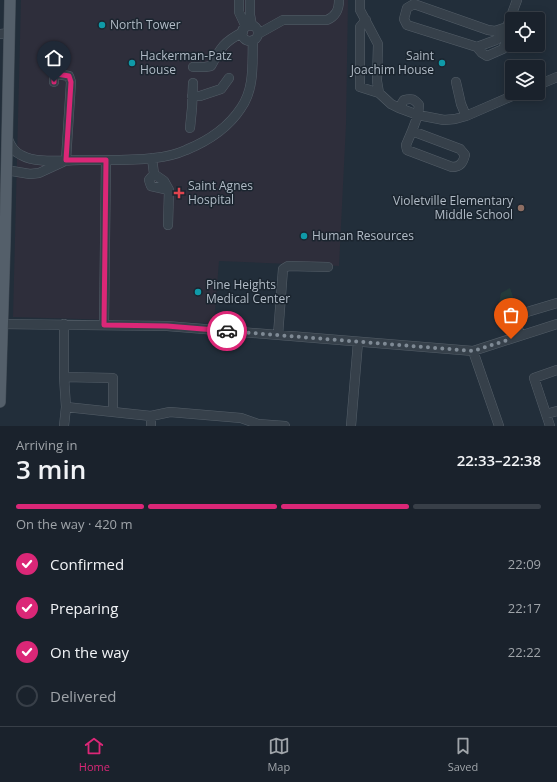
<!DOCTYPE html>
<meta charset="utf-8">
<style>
:root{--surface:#1a222c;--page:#272f38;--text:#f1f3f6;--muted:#9fa4a9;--line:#383f48;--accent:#db2777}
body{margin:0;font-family:"Open Sans",sans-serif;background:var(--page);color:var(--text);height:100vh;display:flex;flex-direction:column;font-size:15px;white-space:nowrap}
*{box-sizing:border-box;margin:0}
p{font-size:13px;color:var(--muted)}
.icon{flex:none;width:22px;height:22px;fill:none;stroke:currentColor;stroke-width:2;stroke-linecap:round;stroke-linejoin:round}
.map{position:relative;height:426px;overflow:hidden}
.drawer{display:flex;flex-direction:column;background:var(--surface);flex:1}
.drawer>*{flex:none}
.tools{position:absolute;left:505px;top:12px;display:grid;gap:8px}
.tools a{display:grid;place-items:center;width:40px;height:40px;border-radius:4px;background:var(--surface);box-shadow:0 2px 10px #0003,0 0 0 1px var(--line);font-size:20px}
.pin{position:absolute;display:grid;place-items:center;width:34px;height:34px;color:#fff;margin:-41px -17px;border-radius:50% 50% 50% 0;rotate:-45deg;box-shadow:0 0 4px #0007}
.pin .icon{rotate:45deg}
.courier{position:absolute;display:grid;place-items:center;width:40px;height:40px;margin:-20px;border:3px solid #db2777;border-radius:50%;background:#fff;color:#222;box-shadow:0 1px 5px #0007}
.overview em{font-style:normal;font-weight:600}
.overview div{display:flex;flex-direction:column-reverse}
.overview{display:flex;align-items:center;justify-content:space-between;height:68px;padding:0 16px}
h1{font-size:26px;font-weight:600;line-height:30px}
.bar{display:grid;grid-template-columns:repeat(4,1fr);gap:6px 4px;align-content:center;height:48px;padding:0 16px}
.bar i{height:5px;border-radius:3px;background:var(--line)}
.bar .current{background:var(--accent)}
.bar p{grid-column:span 4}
ol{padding:0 16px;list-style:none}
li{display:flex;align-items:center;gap:12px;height:44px}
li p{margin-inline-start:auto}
li .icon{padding:4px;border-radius:50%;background:var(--accent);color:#fff;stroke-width:4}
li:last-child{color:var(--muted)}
li i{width:22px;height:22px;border:2px solid var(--line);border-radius:50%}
.tabs{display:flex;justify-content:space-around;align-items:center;height:56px;border-top:1px solid var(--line);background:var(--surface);font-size:11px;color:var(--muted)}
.tabs a{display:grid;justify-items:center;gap:2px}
.tabs .current{color:var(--accent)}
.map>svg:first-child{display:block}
.medical{fill:#2e2e3b}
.green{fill:#243a3b}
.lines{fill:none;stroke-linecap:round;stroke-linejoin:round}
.minor-casing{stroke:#545e68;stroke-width:10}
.major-casing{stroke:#3f4953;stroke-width:12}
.minor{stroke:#36404a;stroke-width:9}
.major{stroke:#545f6a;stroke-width:11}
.done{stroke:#7f8a95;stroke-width:4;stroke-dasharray:0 7.2}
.route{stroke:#db2777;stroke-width:5}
.culture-dot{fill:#0f9aa8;stroke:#1b252f;stroke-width:1.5}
.health-dot{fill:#e0444e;stroke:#1b252f;stroke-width:1.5}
.education-dot{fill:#8d6e63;stroke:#1b252f;stroke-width:1.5}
.labels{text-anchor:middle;stroke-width:3;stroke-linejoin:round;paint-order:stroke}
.poi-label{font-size:12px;fill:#b1bbc6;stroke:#1b252f;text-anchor:start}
</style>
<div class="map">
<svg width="557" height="426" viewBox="0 0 557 426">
<rect width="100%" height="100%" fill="#222e3a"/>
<!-- medical -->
<path class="medical" d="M21,0H348L346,125L339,266L219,261L214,323L13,317Z"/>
<!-- green -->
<path class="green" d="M510,288L516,306L497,313L501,293Z"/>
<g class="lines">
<defs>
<path id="minor" d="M239,0V12L246,27
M250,0V15L252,26
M360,0V10L378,44L377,81L379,93
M366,20L360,27V87L379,93L391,104L399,108L418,115L444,120L455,119L466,116L519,93
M242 33a8 8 0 1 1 16 0a8 8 0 1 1-16 0Z
M507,27L495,31L488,30L414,4L407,8L404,19L407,25L477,47L496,40L503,35L507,27L517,0
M0,34L10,33
M258,34L283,20H327C336,16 339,10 339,0
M477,47L482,53L487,56L503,49L506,42L503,35
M193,67H205L211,66C221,47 224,42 243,32
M54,82V76L57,74L69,76L71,82L66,160
M456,82L461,104L466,116
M538,85L557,77
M192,96H200L221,89L229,78
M399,108L404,100C412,98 414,99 419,105L418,115L412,131
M190,128L192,108L193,83
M412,131L460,149L465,155C463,162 461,167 452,167L407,150L406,145Z
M8,139C11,147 14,152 21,155C36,164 64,160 81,160C105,160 130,161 154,158C165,157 177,154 186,150C208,141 228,128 241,108C255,88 252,63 253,40
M152,158L154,174L164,181L169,190L168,225
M6,170L30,174L39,173L63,162
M154,174L149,180L151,186L169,190
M0,324L167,326L473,351L557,324
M64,324V377L66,407L64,426
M104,325L106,160
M278,335L283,269L288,266L328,267
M520,336L517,324L518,319L527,312L557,303
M473,351L499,426
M64,377L113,378V412
M66,407L151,416L170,412L241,418L258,424L285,426
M546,414L557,411
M151,426V416
M351,426L358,342
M550,426L534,378L557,370"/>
<path id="major" d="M0,402L5,241L10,0"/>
</defs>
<!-- minor casing -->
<use href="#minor" class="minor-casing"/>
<!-- major casing -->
<use href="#major" class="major-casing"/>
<!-- minor -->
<use href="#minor" class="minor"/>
<!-- major -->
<use href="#major" class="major"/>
</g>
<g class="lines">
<!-- done -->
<path class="done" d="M227,331L473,351L511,339"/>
<!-- route -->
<path class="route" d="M54,82V76L57,74L69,76L71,82L66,160H106L104,325L167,326L227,331"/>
</g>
<!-- markers -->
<g class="culture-dot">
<circle cx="102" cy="25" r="4"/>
<circle cx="132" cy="63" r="4"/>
<circle cx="442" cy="63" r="4"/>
<circle cx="304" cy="236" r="4"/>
<circle cx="198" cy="292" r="4"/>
</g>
<path class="health-dot" d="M177 187h4v4h4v4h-4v4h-4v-4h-4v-4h4z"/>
<circle class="education-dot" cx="521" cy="208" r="4"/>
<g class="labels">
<!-- poi labels -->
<g class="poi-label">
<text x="110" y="29">North Tower</text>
<text x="140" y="60">Hackerman-Patz<tspan x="140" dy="14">House</tspan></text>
<text x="434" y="60" text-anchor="end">Saint<tspan x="434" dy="14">Joachim House</tspan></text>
<text x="188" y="190">Saint Agnes<tspan x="188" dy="14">Hospital</tspan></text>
<text x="513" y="205" text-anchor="end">Violetville Elementary<tspan x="513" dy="14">Middle School</tspan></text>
<text x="312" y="240">Human Resources</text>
<text x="206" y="289">Pine Heights<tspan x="206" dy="14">Medical Center</tspan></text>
</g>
</g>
</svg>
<div class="tools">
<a><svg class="icon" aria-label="locate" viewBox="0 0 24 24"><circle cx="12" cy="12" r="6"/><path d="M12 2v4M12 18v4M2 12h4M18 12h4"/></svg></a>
<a><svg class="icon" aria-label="layers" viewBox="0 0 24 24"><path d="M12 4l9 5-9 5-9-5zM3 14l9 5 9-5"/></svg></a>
</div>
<div class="pin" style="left:511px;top:339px;background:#ea580c"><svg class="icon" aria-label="bag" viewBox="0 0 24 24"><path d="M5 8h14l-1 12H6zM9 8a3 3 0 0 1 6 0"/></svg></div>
<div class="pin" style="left:54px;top:82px;background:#1f2937"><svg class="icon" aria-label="home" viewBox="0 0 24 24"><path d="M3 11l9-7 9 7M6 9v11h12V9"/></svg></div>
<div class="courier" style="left:227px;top:331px"><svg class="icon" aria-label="car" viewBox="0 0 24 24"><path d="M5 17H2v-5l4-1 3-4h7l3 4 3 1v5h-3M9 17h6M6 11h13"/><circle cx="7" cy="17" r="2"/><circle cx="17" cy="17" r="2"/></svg></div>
</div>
<section class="drawer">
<div class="overview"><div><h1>3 min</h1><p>Arriving in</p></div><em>22:33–22:38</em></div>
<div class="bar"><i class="current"></i><i class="current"></i><i class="current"></i><i></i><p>On the way · 420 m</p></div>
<ol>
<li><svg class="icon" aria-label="check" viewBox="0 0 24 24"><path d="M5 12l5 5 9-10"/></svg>Confirmed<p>22:09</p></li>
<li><svg class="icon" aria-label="check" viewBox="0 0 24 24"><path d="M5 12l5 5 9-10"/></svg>Preparing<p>22:17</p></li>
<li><svg class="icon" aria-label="check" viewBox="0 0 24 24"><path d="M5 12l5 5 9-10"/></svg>On the way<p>22:22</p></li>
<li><i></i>Delivered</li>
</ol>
</section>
<nav class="tabs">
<a class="current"><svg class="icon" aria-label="home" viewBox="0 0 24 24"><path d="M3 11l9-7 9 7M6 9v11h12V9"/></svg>Home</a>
<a><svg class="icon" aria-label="map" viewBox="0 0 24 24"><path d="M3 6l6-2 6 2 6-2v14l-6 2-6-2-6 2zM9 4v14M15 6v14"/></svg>Map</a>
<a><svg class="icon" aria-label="saved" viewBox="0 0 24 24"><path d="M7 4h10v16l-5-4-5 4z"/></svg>Saved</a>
</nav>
